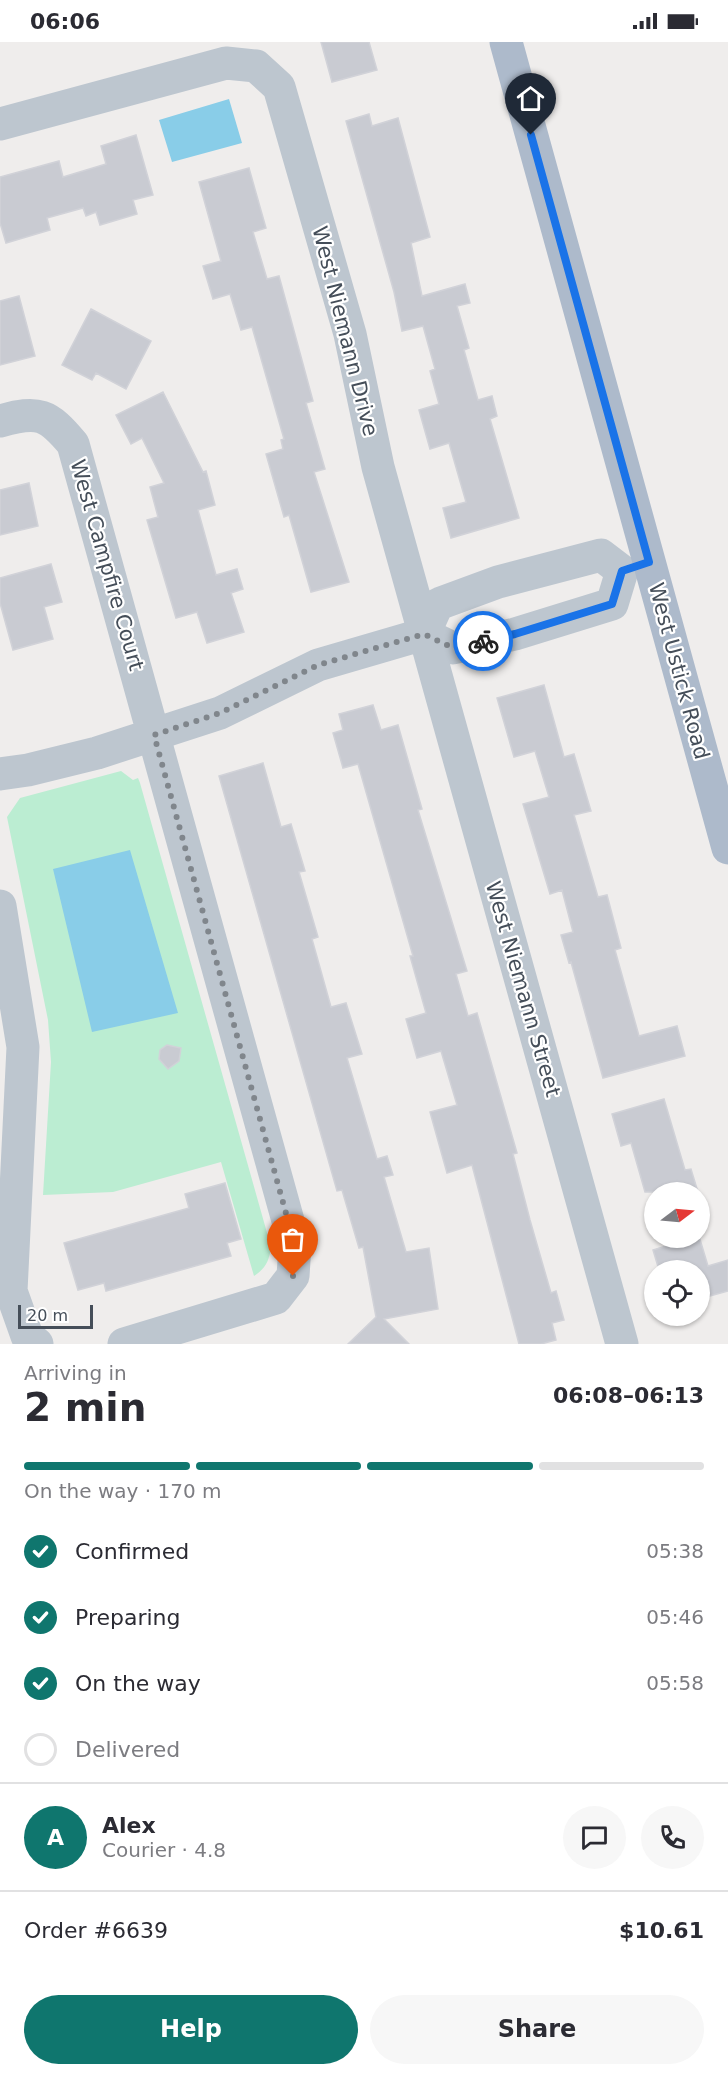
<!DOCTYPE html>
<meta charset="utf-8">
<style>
:root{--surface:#fff;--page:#f7f7f7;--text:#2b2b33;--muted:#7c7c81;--line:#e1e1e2;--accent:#0f766e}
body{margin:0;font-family:"DejaVu Sans",sans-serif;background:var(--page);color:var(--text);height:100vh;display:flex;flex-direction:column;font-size:22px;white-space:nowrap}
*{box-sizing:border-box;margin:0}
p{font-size:20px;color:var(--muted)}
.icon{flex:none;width:33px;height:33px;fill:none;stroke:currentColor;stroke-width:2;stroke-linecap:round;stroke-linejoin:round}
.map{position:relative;height:1302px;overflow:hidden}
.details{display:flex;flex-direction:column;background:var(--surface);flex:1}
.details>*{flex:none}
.needle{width:39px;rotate:74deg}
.buttons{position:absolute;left:644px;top:1140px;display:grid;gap:12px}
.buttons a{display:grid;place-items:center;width:66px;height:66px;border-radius:50%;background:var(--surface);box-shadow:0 2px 4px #0004;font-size:30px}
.scale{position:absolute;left:18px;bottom:15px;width:75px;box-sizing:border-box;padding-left:6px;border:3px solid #454e59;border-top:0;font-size:16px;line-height:21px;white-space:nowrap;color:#454e59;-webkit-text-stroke:4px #fff;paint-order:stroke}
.pin{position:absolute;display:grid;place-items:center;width:51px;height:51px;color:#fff;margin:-62px -26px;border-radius:50% 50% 50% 0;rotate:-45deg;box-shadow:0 0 6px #0007}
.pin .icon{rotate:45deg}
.courier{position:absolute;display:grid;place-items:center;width:60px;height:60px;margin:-30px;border:4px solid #1a73e8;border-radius:50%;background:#fff;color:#222;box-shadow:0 2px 8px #0007}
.summary em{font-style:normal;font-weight:700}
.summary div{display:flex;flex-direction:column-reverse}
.summary{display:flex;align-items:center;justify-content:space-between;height:102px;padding:0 24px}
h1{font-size:39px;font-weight:700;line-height:45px}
.bar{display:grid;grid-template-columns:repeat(4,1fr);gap:9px 6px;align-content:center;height:72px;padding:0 24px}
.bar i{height:8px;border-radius:4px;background:var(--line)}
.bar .selected{background:var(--accent)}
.bar p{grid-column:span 4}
.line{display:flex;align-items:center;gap:15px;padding:0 24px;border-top:2px solid var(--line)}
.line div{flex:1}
.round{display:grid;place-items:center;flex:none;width:63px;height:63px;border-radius:32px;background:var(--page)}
ol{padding:0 24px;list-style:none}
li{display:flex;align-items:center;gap:18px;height:66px}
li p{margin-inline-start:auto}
li .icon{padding:6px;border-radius:50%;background:var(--accent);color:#fff;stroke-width:4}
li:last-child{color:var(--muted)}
li i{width:33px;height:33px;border:3px solid var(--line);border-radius:50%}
.action{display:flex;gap:12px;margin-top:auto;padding:12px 24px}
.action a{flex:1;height:69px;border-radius:36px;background:var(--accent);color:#fff;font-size:24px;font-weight:700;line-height:69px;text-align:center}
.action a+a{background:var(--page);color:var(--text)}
.status{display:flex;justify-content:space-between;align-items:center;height:42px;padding:0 30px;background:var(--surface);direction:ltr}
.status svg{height:16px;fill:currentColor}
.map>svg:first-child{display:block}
.green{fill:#bbedd2}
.water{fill:#89cde8}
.building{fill:#c9cbd2;stroke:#d1d2d8;stroke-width:1.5}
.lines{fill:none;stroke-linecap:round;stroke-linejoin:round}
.minor{stroke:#bdc6cf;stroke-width:33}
.major{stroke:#adbacb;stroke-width:33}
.done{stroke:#80868c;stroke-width:6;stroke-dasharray:0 10.8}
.route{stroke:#1a73e8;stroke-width:8}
.labels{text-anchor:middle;stroke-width:4.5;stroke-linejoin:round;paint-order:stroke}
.street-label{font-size:21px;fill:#454e59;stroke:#fff}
</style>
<div class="status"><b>06:06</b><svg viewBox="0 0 49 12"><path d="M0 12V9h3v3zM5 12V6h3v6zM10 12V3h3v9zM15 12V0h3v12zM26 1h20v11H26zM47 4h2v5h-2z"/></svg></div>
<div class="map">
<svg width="728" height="1302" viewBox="0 0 728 1302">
<rect width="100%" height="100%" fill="#efedec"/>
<!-- green -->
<path class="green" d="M121,729L133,738L138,736L140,741L271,1205C269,1219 266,1226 254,1234L221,1120L113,1150L43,1153L51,1020L48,978L7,775L20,756Z"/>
<!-- water -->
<path class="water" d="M229,57L242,101L172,120L159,78Z
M130,808L178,971L92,990L53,827Z"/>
<!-- building -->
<path class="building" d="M321,0H369L377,28L332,40Z
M369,72L372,84L398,76L430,195L411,201L422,254L465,242L470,261L457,264L469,306L464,308L478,358L492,354L497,374L490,377L519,476L451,496L443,466L466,460L449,401L430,407L419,368L439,362L430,329L435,327L423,284L402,289L394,250L346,79Z
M136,93L153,153L133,158L137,172L100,183L96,170L86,174L83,166L47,176L50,188L6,201L0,181V135L59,119L63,135L106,122L101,104Z
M249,126L266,186L253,190L267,237L279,234L290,274L313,359L306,361L325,427L314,430L349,540L311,550L289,473L284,475L266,412L283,407L281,398L284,397L252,285L241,288L230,252L213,257L203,224L221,219L199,140Z
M19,254L35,314L0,323V259Z
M91,267L151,299L126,347L96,331L92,338L62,323Z
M163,350L203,430L206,429L215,463L198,468L216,533L237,527L243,547L231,551L244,590L207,601L197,570L176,576L147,478L158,475L150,445L164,441L142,396L131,402L116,373Z
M29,441L38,484L0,493V448Z
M51,522L62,560L44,565L53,597L13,608L0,561V536Z
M544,643L564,715L574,712L591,769L574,773L598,855L607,853L621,906L615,908L639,994L677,984L685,1014L603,1036L571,920L569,921L561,893L573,890L562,848L550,852L523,762L549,755L535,709L514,715L497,656Z
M373,663L381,688L398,683L422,767L418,768L467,929L456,932L468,974L477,971L517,1111L513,1112L530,1178L551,1251L556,1249L564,1278L552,1281L556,1298L541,1302H519L472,1123L447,1131L430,1070L457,1063L441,1009L417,1016L406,977L426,971L410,914H413L358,722L343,726L333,691L343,688L339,672Z
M263,721L281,785L291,782L305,829L299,830L318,895L312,897L331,965L346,961L362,1012L347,1016L377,1117L387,1114L393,1133L384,1135L406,1210L429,1206L438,1267L384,1277L409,1302H348L376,1275L363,1205L359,1206L342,1148L337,1149L219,734Z
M167,1003L181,1006L179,1019L168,1027L159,1017L160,1008Z
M664,1057L685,1128L691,1127L698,1150H645L631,1101L621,1104L612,1072Z
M225,1141L241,1197L227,1201L231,1214L106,1249L104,1241L78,1248L64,1201L189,1166L185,1152Z
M699,1194L708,1224L728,1218V1249L699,1257V1228H659L653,1208Z"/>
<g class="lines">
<!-- minor -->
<path class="minor" d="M0,82L226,21L256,24L279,45L350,292L378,425L622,1302
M0,379C39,368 48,372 73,402L295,1204L293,1234L276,1256L124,1302
M601,513L622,529L612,562L515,592L453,606L424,592L437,563L441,561L498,540Z
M0,732L28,728L97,711L220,671L318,623L424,592
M0,864L23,1005L11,1249L27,1294L37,1302"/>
<!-- major -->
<path class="major" d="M506,0L728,806"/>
</g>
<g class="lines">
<!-- done -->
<path class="done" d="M293,1234L295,1204L154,693L220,671L318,623L424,592L453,606L483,599"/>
<!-- route -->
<path class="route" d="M483,599L515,592L612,562L622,529L649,520L531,93"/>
</g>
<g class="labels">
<!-- street labels -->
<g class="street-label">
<text transform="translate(345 289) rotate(76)" y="7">West Niemann Drive</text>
<text transform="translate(107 523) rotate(74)" y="7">West Campfire Court</text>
<text transform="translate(679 629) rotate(75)" y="7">West Ustick Road</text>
<text transform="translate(523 947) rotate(74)" y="7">West Niemann Street</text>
</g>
</g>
</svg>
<div class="buttons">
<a><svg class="needle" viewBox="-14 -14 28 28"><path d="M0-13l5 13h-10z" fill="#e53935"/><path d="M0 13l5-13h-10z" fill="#7c7c81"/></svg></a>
<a><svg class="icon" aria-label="locate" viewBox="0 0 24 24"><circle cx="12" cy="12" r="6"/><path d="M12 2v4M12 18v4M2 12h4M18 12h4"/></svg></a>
</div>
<div class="scale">20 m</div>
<div class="pin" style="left:293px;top:1234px;background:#ea580c"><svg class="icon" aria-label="bag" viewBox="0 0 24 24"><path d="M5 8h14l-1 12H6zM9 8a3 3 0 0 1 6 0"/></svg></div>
<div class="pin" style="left:531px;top:93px;background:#1f2937"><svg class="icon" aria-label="home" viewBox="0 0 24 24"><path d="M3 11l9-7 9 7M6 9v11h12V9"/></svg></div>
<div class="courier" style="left:483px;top:599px"><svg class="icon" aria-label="bike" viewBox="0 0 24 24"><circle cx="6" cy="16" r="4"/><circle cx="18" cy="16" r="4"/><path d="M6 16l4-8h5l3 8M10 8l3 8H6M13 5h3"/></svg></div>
</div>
<section class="details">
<div class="summary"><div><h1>2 min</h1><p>Arriving in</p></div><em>06:08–06:13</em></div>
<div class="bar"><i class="selected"></i><i class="selected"></i><i class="selected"></i><i></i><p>On the way · 170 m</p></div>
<ol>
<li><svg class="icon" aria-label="check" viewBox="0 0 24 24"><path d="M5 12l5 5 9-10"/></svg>Confirmed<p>05:38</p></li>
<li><svg class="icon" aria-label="check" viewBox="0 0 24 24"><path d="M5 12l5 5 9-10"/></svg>Preparing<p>05:46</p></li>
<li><svg class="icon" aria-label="check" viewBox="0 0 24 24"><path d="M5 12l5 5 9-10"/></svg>On the way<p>05:58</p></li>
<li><i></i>Delivered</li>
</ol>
<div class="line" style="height:108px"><b class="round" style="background:var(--accent);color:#fff">A</b><div><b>Alex</b><p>Courier · 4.8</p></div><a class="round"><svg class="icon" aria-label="chat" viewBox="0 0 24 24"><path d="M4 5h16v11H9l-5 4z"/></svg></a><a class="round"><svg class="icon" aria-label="phone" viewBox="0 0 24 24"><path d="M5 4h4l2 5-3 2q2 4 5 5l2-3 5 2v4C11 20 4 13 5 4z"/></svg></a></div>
<div class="line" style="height:78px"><div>Order #6639</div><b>$10.61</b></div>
<div class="action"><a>Help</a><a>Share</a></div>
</section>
